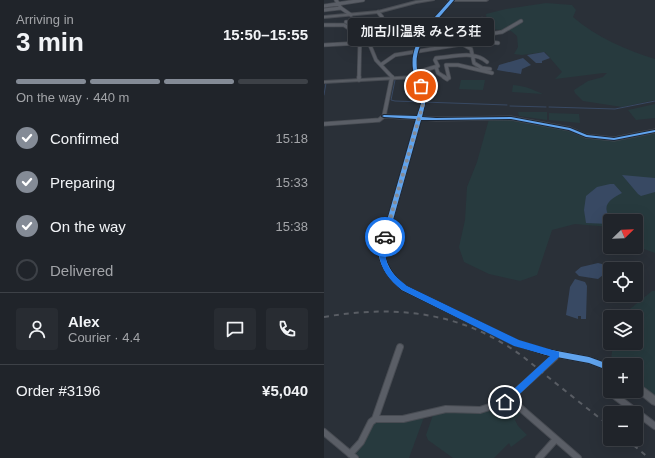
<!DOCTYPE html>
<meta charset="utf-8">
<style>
:root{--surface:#20242a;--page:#282c32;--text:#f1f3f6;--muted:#a2a4a8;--line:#3d4147;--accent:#848b96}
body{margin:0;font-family:Arial,"Noto Sans JP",sans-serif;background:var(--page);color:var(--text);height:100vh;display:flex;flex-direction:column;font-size:15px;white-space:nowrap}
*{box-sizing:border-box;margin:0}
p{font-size:13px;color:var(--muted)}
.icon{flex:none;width:22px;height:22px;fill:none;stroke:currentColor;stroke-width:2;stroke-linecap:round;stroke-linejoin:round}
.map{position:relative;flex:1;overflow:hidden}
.details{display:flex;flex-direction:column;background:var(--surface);width:324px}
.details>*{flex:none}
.needle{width:26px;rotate:67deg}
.buttons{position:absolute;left:279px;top:214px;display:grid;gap:8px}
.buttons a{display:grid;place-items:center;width:40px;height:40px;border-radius:4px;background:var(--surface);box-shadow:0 4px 16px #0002,0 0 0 1px var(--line);font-size:20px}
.pin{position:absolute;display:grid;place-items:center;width:34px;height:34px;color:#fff;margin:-17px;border:2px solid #fff;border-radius:50%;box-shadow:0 1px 4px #0007}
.courier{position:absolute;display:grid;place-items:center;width:40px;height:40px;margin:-20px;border:3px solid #1a73e8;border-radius:50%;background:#fff;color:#222;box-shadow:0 1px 5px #0007}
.bubble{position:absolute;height:28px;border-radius:4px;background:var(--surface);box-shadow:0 4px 16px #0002,0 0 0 1px var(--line);font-size:13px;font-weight:600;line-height:28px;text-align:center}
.head em{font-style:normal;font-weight:600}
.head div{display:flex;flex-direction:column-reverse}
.head{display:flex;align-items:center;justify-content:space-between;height:68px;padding:0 16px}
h1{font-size:26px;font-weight:600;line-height:30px}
.bar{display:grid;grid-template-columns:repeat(4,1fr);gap:6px 4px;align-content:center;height:48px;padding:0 16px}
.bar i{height:5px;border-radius:3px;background:var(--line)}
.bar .current{background:var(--accent)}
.bar p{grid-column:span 4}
.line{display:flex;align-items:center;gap:10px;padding:0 16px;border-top:1px solid var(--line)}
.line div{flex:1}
.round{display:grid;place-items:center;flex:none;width:42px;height:42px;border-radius:4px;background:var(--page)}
ol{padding:0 16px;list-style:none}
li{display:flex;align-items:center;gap:12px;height:44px}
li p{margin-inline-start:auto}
li .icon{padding:4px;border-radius:50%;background:var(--accent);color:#fff;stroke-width:4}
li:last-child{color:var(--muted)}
li i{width:22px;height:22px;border:2px solid var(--line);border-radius:50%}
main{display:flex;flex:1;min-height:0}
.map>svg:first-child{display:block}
.green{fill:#273a3e}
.water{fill:#384963}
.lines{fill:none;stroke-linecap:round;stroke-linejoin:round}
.stream{stroke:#384963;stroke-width:1}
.street-far2-casing{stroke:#484c53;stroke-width:4.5}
.street-far1-casing{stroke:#484c53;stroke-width:5}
.street-casing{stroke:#484c53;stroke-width:8}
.secondary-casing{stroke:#484c53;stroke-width:2}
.street-far2{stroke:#5a5e66;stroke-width:3}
.street-far1{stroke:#5a5e66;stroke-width:3.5}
.street{stroke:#5a5e66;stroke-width:6}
.secondary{fill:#595d64;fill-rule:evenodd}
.rail{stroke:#595d64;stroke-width:2;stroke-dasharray:5 5;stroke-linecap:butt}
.cycleway-casing{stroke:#1d2633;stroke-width:2}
.cycleway{fill:#60a3ed;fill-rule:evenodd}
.route{fill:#1a73e8}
.done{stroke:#848b96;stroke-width:4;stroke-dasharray:0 7.2}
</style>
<main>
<section class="details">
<div class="head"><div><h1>3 min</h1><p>Arriving in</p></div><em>15:50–15:55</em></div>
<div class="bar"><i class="current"></i><i class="current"></i><i class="current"></i><i></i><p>On the way · 440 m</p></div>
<ol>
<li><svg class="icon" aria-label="check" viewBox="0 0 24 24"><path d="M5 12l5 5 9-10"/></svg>Confirmed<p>15:18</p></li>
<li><svg class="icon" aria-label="check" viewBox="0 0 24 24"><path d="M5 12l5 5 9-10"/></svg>Preparing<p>15:33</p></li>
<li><svg class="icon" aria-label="check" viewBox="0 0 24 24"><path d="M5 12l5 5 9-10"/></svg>On the way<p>15:38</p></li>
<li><i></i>Delivered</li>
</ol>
<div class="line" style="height:72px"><a class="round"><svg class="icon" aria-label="person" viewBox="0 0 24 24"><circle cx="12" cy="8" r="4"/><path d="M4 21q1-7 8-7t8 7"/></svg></a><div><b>Alex</b><p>Courier · 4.4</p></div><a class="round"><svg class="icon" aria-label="chat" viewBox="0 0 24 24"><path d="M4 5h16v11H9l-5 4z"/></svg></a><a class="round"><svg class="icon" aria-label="phone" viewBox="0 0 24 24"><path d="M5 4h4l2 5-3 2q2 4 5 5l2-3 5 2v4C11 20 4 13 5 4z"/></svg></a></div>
<div class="line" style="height:52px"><div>Order #3196</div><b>¥5,040</b></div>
</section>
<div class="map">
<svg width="331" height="458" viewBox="0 0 331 458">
<rect width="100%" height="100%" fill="#2a3038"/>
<!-- green -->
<path class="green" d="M222,3L248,5L252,10L249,17C272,37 302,50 331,59V100L298,107L259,101L251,93L250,90L264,81L279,77L283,73H279L231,79L238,72L221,52L198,55L190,54L194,47L193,36L187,31L167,29L163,23L162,14L182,9Z
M137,80H161L159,90L135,89Z
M189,85C202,86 207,89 219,94L188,92Z
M331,104V118L312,120L304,110Z
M194,112H223V120L195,116Z
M225,113L255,114L256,123L225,120Z
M165,119H177L242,127L266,135L286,137L331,129V253L312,246V221H286V227L251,224L228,230L213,275L196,281L165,274L140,262L135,247L141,220L143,187L153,162Z
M328,291H331V395L327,396L312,382V365H293L287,360L289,343H312V317H296Z
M186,404L198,412L191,420L194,426L203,435L187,447L185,443L170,458H129L104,440L102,435L109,415L119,412L173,408Z
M100,417L85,458H36L32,454L39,445L48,424L55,422H77Z"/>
<!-- water -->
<path class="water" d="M220,52L226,58L218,61V63H212L203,55Z
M199,58L207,65L198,69L197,74L173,70L175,65Z
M298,175L331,178V192L317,196L314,194Z
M286,184H290L298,193C284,200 276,207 289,221H286V224L262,223L260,210L262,196L273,187Z
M274,263L278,264L284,271L274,279L255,276L251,272L257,267Z
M251,279L261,282L263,286L262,319H257V316H254V319L242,315L246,287Z"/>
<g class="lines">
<!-- stream -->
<path class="stream" d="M71,80L67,100L71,101L183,105
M0,83L35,81
M0,95L2,83
M186,106L222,107
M225,107L291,109L331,101"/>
<defs>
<path id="street-far2" d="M12,0L17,8L27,15
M0,6L39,0
M0,10L17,8
M158,19L157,32L159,35
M22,22L38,23L36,27L31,28
M0,25H20L40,38L45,43L52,60L69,78
M29,31L64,32L108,25
M43,31L46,26L52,25L53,22L58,20V17L54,12
M103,31L114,33L119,36L121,47
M157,41L156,37L159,35L178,32L197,21
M0,45L36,43
M140,45L147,49L150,63L158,68L166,69
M58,64L71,55L157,41L174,43
M112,67L114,73L122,78
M93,77L95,76L94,72L114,66L111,60L112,58C128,57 151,50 163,62
M35,78L36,36
M125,78L122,65H134L168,73"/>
<path id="street-far1" d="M120,77L123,79
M35,80V77
M60,116L112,119L187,118L246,129L262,136L290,139L331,131
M0,124L55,120L60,116L68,77"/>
<path id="street" d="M287,391V393L331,426
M186,399L254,458
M51,419L76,347
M0,432L31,458
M26,454L37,442L47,422L51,419H79L122,409L156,410L181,402L233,355
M215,458L232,439"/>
<path id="secondary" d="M100,0H110L92,3L54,13L0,18V16L54,11L92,1Z
M124,0H164L162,1H129C113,20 90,41 93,68C95,80 101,91 101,104L60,252C63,267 70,277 82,286L195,341L222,349L265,357L287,365H286V371L265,363L222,355L190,345L78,290C65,279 57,269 54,252L97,104L96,94L91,78L0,83V81L91,76C82,45 108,22 125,1Z
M312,383L315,384L331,396V405L328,404L312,391Z"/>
</defs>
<!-- street-far2 casing -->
<use href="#street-far2" class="street-far2-casing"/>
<!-- street-far1 casing -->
<use href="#street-far1" class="street-far1-casing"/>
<!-- street casing -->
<use href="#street" class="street-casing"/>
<!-- secondary casing -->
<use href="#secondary" class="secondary-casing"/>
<!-- street-far2 -->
<use href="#street-far2" class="street-far2"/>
<!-- street-far1 -->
<use href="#street-far1" class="street-far1"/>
<!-- street -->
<use href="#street" class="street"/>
<!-- secondary -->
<use href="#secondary" class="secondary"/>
<!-- rail -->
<path class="rail" d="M0,317C62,306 125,310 180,344C196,353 209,365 224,377C244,393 265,410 286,426
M302,439L325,458"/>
<defs>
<path id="cycleway" d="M126,0H130C114,20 89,41 93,69C95,79 100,88 101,99V104L98,117L112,118L187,117L246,128L263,135L290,138L331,130V132L290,140L262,137L245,130L187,119L112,120H97L60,252C63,267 70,277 82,286L195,341L222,349L265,357L287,365H286V371L265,363L222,355L190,345L78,290C65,279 57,269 54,252L92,119L60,117L58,116L60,115L93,116L97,104V99C96,88 90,79 89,69C85,41 110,19 126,0Z"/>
</defs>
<!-- cycleway casing -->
<use href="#cycleway" class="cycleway-casing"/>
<!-- cycleway -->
<use href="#cycleway" class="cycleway"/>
</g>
<!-- route -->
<path class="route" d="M59,235H61L64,237C58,262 63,270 83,286L195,340L235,352V357L184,405H178L177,402L178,400L226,356L190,346L78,290C60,276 49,258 59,235Z"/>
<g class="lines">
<!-- done -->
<path class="done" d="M61,237L99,104L100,94L97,86"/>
</g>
</svg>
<div class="buttons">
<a><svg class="needle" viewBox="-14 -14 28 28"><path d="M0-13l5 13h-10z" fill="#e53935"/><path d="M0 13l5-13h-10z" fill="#a2a4a8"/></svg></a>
<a><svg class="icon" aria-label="locate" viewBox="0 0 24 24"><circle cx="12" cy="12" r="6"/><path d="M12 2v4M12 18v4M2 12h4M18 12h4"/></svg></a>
<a><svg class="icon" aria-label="layers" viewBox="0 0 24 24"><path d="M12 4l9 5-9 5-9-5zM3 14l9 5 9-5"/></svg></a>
<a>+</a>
<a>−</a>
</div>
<div class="pin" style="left:97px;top:86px;background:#ea580c"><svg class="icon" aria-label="bag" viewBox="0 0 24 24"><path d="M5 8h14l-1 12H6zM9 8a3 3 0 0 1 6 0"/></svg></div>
<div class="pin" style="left:181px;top:402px;background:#1f2937"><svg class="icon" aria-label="home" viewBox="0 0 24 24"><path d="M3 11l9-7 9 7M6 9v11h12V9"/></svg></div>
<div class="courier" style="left:61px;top:237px"><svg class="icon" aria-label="car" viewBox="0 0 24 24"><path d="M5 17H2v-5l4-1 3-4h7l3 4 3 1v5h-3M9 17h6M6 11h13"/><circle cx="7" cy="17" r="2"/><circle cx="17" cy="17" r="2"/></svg></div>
<div class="bubble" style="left:24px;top:18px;width:146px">加古川温泉 みとろ荘</div>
</div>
</main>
